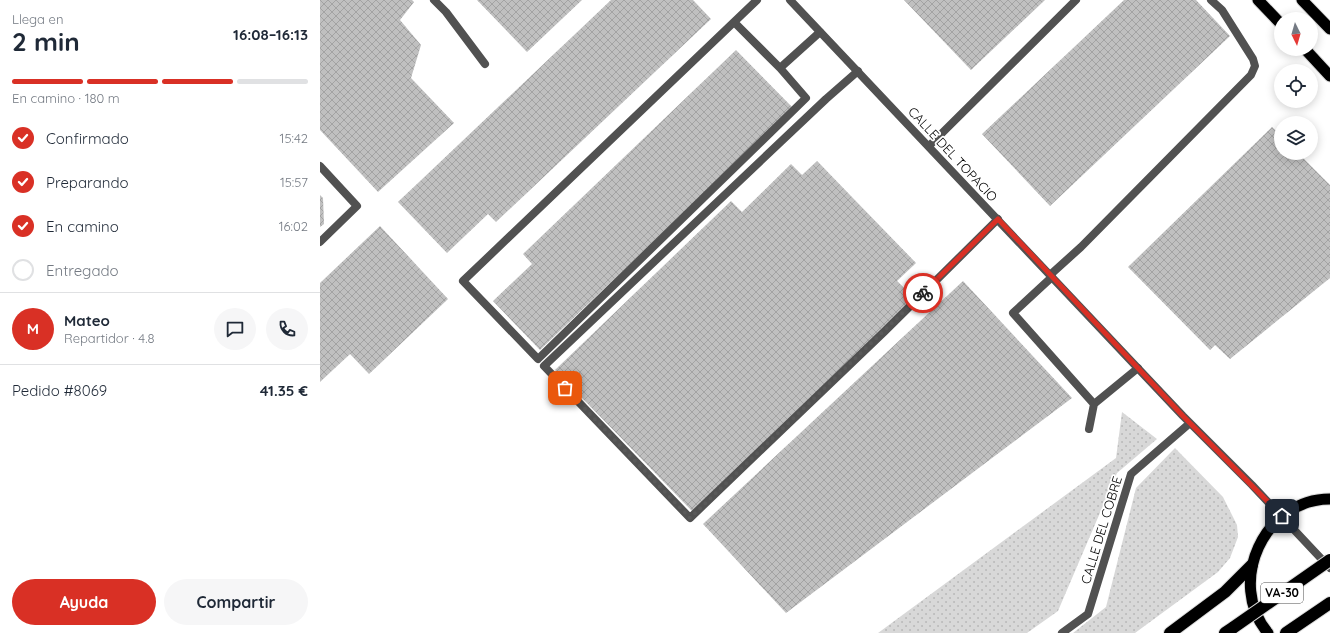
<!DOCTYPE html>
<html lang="es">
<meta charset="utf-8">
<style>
:root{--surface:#fff;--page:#f6f6f7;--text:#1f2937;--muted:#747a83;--line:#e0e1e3;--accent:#d93025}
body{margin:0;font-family:Quicksand,sans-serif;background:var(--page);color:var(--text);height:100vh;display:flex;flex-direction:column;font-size:15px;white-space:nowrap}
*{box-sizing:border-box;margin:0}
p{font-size:13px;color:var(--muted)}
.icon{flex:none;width:22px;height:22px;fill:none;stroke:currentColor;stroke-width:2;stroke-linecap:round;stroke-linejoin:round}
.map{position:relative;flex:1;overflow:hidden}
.drawer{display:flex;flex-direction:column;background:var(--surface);width:320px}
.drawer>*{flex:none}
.needle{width:26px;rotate:175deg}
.buttons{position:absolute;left:954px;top:12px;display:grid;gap:8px}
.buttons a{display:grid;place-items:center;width:44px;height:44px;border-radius:50%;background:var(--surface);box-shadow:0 2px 10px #0003;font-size:20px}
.pin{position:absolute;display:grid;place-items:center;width:34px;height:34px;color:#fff;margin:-17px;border-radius:8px;box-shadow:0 2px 6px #0006}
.courier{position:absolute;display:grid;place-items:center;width:40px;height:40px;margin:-20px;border:3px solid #d93025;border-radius:50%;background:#fff;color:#222;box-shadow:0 1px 5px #0007}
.summary em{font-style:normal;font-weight:700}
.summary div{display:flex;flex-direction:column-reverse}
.summary{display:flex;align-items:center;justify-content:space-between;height:68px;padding:0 12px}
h1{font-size:26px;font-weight:700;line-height:30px}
.bar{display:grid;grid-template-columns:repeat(4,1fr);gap:6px 4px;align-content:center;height:48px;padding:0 12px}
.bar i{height:5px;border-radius:3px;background:var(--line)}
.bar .selected{background:var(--accent)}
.bar p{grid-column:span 4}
.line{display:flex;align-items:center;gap:10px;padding:0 12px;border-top:1px solid var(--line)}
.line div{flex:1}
.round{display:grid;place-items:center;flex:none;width:42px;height:42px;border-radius:21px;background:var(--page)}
ol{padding:0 12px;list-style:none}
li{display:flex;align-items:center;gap:12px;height:44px}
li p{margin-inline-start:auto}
li .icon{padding:4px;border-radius:50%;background:var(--accent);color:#fff;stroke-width:4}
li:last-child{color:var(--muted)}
li i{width:22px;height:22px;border:2px solid var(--line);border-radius:50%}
.action{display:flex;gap:8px;margin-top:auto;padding:8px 12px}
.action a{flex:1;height:46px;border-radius:24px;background:var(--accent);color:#fff;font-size:16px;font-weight:700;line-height:46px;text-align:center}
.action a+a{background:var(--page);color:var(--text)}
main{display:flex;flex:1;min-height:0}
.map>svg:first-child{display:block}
.grass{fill:url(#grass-dots)}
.building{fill:url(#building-cross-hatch)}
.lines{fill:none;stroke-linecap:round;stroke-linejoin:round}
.trunk-casing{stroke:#dbdbdb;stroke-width:13}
.motorway-casing{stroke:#dbdbdb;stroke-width:14}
.service{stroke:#515151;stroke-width:8}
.minor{stroke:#515151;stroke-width:8}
.trunk{stroke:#000;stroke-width:11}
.motorway{stroke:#000;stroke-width:12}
.motorway-bridge-casing{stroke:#dbdbdb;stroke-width:14;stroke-linecap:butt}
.motorway-bridge{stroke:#000;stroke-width:12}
.done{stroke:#595959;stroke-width:4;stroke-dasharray:0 7.2}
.route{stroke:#d93025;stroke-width:5}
.labels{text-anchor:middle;stroke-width:3.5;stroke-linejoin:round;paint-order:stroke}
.shield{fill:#fff;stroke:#4c4c4c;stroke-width:1}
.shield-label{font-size:12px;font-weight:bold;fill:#000}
.street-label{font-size:13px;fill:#000;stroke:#fff}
</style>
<main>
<section class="drawer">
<div class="summary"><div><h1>2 min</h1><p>Llega en</p></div><em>16:08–16:13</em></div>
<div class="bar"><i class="selected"></i><i class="selected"></i><i class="selected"></i><i></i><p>En camino · 180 m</p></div>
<ol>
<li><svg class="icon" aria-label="check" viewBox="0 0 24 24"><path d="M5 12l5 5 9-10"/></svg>Confirmado<p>15:42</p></li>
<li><svg class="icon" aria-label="check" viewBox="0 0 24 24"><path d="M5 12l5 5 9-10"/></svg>Preparando<p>15:57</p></li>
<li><svg class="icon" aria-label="check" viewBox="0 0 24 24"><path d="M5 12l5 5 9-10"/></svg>En camino<p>16:02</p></li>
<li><i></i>Entregado</li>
</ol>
<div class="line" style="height:72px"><b class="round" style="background:var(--accent);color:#fff">M</b><div><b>Mateo</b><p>Repartidor · 4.8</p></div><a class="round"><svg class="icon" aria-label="chat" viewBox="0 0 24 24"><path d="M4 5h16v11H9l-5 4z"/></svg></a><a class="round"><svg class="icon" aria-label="phone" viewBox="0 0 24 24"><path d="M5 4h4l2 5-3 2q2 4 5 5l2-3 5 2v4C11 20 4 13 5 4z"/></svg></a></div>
<div class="line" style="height:52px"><div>Pedido #8069</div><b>41.35 €</b></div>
<div class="action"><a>Ayuda</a><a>Compartir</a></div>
</section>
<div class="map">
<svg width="1010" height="633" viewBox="0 0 1010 633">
<defs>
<pattern id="grass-dots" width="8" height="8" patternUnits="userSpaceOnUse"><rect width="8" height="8" fill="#d8d8d8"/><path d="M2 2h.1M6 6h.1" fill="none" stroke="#b8b8b8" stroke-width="1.8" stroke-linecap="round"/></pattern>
<pattern id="building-cross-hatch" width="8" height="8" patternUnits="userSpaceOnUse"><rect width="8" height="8" fill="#c0c0c0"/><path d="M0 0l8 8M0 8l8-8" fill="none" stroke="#a3a3a3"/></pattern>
</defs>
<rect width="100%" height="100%" fill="#fff"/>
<!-- grass -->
<path class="grass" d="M802,412L837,439L797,473L738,611L707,633H558L796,458Z
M855,448L903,497L917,525L918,537L910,558L898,572L815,633H753L786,607L816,488Z"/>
<!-- building -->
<path class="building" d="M0,0H92L94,2L80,20L101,45L91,78L134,123L58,192L0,130Z
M157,0H262L207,52Z
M291,0H373L391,19L176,222L168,214L127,253L78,202Z
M584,0H725L651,70Z
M804,0H876L910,36L730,206L662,134Z
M416,50L473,108L220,350L173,301L212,264L203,254Z
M952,127L961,135V153H978L1010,185V278L910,359L895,345L890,350L808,267Z
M497,161L596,263L577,281L595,299L373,512L235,370L411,201L422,212L471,164L482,175Z
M0,195L3,198L4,224L0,227Z
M60,226L128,299L49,374L30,354L0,382V283Z
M643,281L752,398L466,613L383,524Z"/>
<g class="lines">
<defs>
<path id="trunk" d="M938,0L961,24
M982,0L1010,29
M985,49L1010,76
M948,633C906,583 944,499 1010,499"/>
<path id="motorway" d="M850,633L905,592L932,565
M905,633L914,627
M966,633L1010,603"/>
</defs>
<!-- trunk casing -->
<use href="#trunk" class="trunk-casing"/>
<!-- motorway casing -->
<use href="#motorway" class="motorway-casing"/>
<!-- service -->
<path class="service" d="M114,0L126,12L165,64
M437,0L143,281L218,359L486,98L460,68L500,32
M414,22L460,68
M538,71L506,99L224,366L370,518L565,331L678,219
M609,146L756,0
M0,166L37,206L0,242
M730,275L761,247L931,75L935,66L933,59L902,10L891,0
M732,277L693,313L774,404
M769,429L774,404L818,368"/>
<!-- minor -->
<path class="minor" d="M470,0L863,416L932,485L1010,568
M742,633L768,614L811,474L870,423"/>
<!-- trunk -->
<use href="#trunk" class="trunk"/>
<!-- motorway -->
<use href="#motorway" class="motorway"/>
<defs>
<path id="motorway-bridge" d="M914,627L1010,560"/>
</defs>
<!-- motorway-bridge casing -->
<use href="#motorway-bridge" class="motorway-bridge-casing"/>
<!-- motorway-bridge -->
<use href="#motorway-bridge" class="motorway-bridge"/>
</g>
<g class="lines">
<!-- done -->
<path class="done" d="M245,388L370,518L603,293"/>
<!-- route -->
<path class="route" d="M603,293L678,219L863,416L962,516"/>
</g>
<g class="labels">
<!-- shield labels -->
<rect class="shield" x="941" y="583" width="42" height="20" rx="3"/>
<g class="shield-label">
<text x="962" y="597">VA-30</text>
</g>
<!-- street labels -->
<g class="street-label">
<text transform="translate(633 154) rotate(47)" y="5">CALLE DEL TOPACIO</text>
<text transform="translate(781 530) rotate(-73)" y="5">CALLE DEL COBRE</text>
</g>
</g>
</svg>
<div class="buttons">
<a><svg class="needle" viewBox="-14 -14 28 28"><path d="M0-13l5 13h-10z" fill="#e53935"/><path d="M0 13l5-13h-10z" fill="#747a83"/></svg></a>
<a><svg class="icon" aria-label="locate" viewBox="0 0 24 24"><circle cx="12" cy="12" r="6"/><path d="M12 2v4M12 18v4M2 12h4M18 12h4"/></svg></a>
<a><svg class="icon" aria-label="layers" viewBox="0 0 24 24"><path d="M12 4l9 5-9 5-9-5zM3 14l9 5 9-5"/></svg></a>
</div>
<div class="pin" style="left:245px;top:388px;background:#ea580c"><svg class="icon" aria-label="bag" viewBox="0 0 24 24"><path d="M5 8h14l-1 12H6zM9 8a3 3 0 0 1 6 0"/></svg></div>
<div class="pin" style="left:962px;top:516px;background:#1f2937"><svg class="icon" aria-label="home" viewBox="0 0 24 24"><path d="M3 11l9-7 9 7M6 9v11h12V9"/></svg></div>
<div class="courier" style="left:603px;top:293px"><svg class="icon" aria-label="bike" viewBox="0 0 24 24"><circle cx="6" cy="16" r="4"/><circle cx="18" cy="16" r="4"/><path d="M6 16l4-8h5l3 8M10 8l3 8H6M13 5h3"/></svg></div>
</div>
</main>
